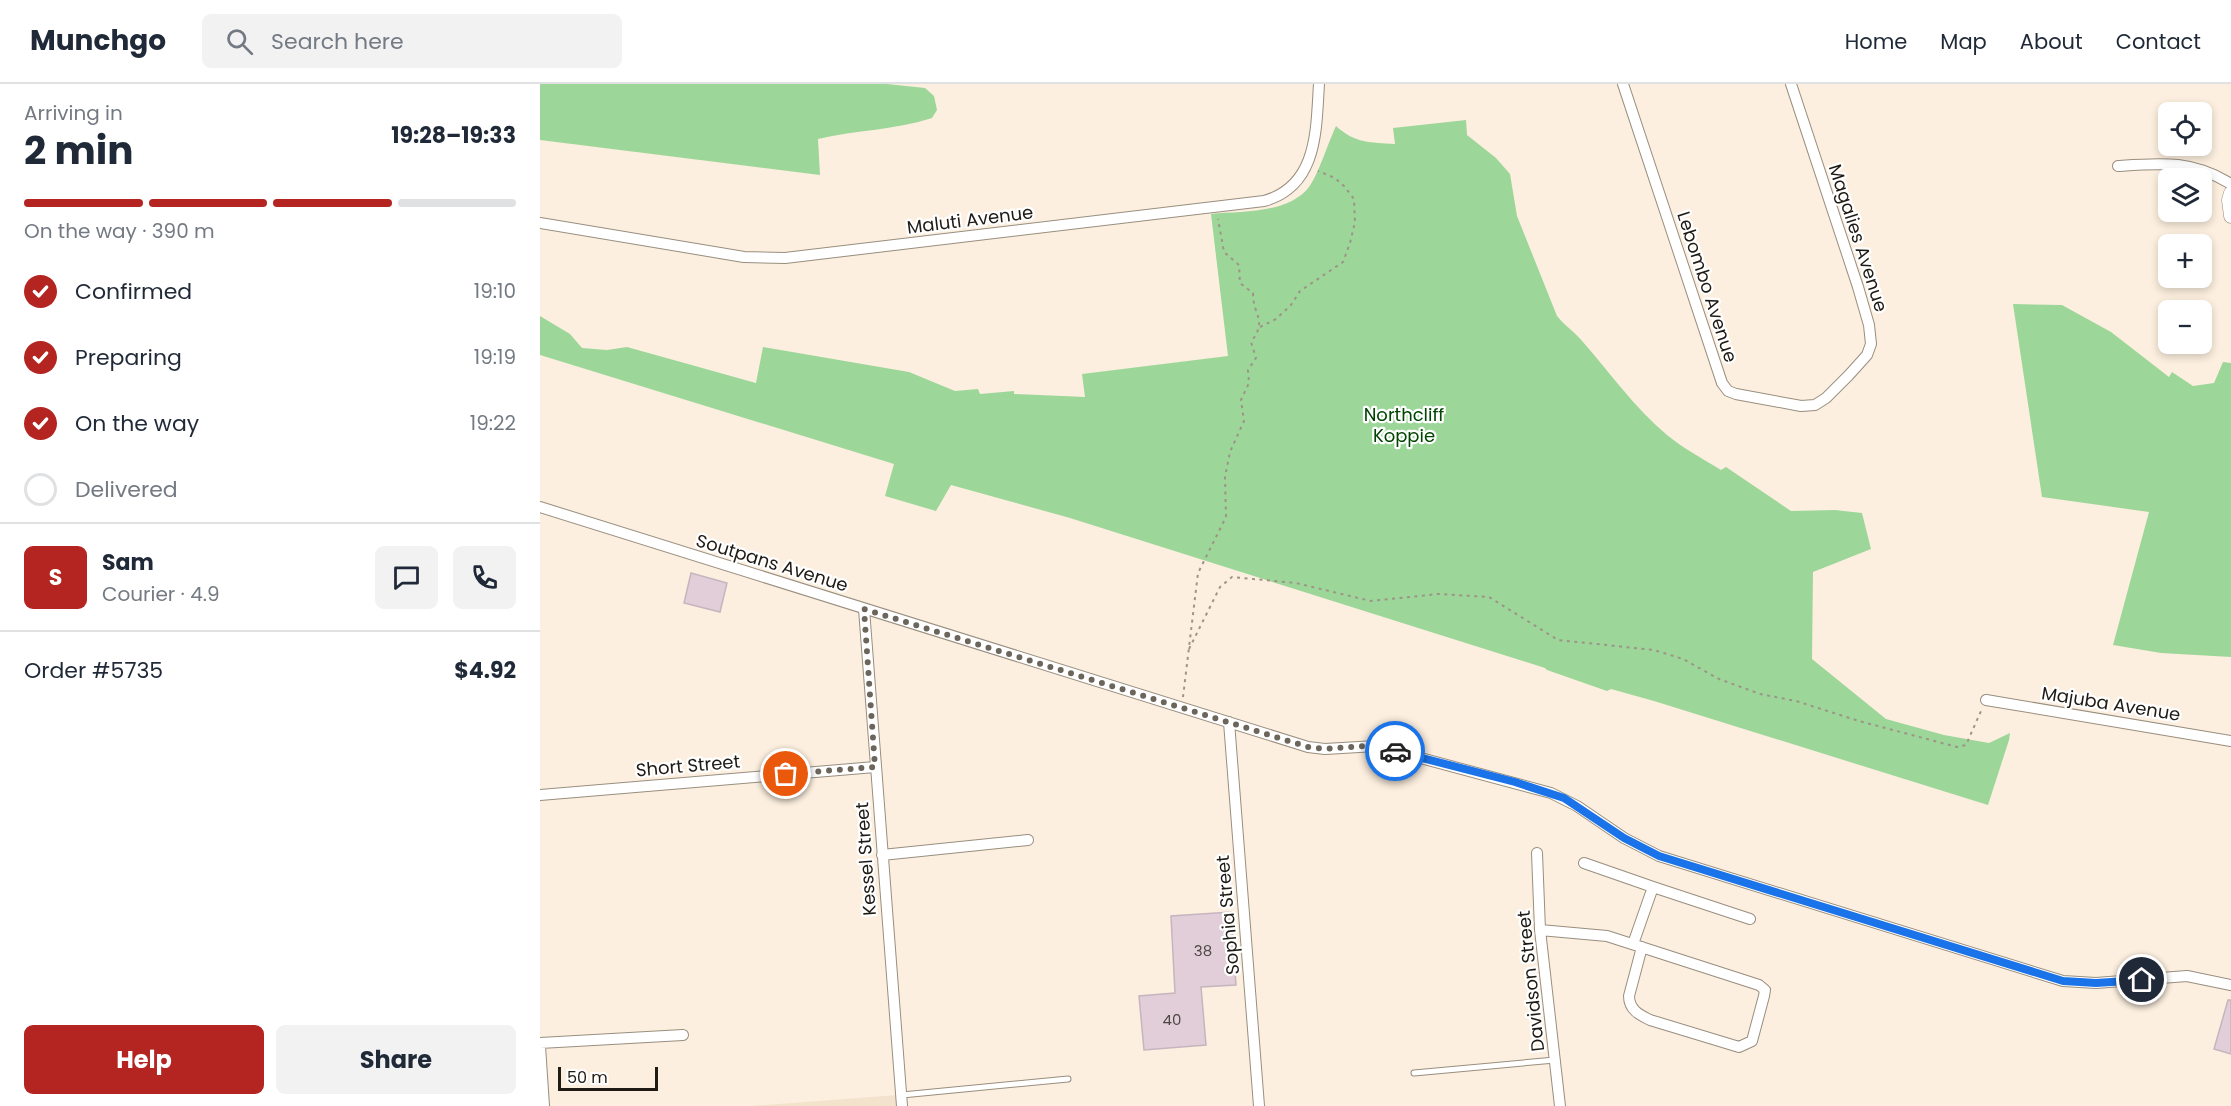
<!DOCTYPE html>
<meta charset="utf-8">
<style>
:root{--surface:#fff;--page:#f2f2f3;--text:#1f2937;--muted:#747a83;--line:#e0e1e3;--accent:#b42421}
body{margin:0;font-family:Poppins,sans-serif;background:var(--page);color:var(--text);height:100vh;display:flex;flex-direction:column;font-size:22px;white-space:nowrap}
*{box-sizing:border-box;margin:0}
p{font-size:20px;color:var(--muted)}
.icon{flex:none;width:33px;height:33px;fill:none;stroke:currentColor;stroke-width:2;stroke-linecap:round;stroke-linejoin:round}
.map{position:relative;flex:1;overflow:hidden}
.sheet{display:flex;flex-direction:column;background:var(--surface);width:540px}
.sheet>*{flex:none}
.fabs{position:absolute;left:1618px;top:18px;display:grid;gap:12px}
.fabs a{display:grid;place-items:center;width:54px;height:54px;border-radius:9px;background:var(--surface);box-shadow:0 3px 9px #0003;font-size:30px}
.scale{position:absolute;left:18px;bottom:15px;width:100px;box-sizing:border-box;padding-left:6px;border:3px solid #1e1a14;border-top:0;font-size:16px;line-height:21px;white-space:nowrap;color:#1e1a14;-webkit-text-stroke:4px #fff;paint-order:stroke}
.pin{position:absolute;display:grid;place-items:center;width:51px;height:51px;color:#fff;margin:-26px;border:3px solid #fff;border-radius:50%;box-shadow:0 2px 6px #0007}
.courier{position:absolute;display:grid;place-items:center;width:60px;height:60px;margin:-30px;border:4px solid #1a73e8;border-radius:50%;background:#fff;color:#222;box-shadow:0 2px 8px #0007}
.headline em{font-style:normal;font-weight:700}
.headline div{display:flex;flex-direction:column-reverse}
.headline{display:flex;align-items:center;justify-content:space-between;height:102px;padding:0 24px}
h1{font-size:39px;font-weight:700;line-height:45px}
.bar{display:grid;grid-template-columns:repeat(4,1fr);gap:9px 6px;align-content:center;height:72px;padding:0 24px}
.bar i{height:8px;border-radius:4px;background:var(--line)}
.bar .current{background:var(--accent)}
.bar p{grid-column:span 4}
.line{display:flex;align-items:center;gap:15px;padding:0 24px;border-top:2px solid var(--line)}
.line div{flex:1}
.round{display:grid;place-items:center;flex:none;width:63px;height:63px;border-radius:9px;background:var(--page)}
ol{padding:0 24px;list-style:none}
li{display:flex;align-items:center;gap:18px;height:66px}
li p{margin-inline-start:auto}
li .icon{padding:6px;border-radius:50%;background:var(--accent);color:#fff;stroke-width:4}
li:last-child{color:var(--muted)}
li i{width:33px;height:33px;border:3px solid var(--line);border-radius:50%}
.button{display:flex;gap:12px;margin-top:auto;padding:12px 24px}
.button a{flex:1;height:69px;border-radius:9px;background:var(--accent);color:#fff;font-size:24px;font-weight:700;line-height:69px;text-align:center}
.button a+a{background:var(--page);color:var(--text)}
header{display:flex;align-items:center;gap:36px;box-sizing:border-box;height:84px;padding:0 30px;background:var(--surface);border-bottom:2px solid var(--line)}
header strong{font-size:28px}
nav{display:flex;gap:33px;margin-inline-start:auto;font-size:21px}
.search{width:420px;height:54px;background:var(--page);display:flex;align-items:center;gap:15px;box-sizing:border-box;padding:0 21px;border-radius:9px;color:var(--muted);font-size:22px}
main{display:flex;flex:1;min-height:0}
.map>svg:first-child{display:block}
.built{fill:#f4e3cc}
.green{fill:#9dd699}
.building{fill:#e1ced8;stroke:#c6b4be;stroke-width:1.5}
.lines{fill:none;stroke-linecap:round;stroke-linejoin:round}
.service-casing{stroke:#998e7f;stroke-width:7}
.minor-casing{stroke:#998e7f;stroke-width:12}
.tertiary-casing{stroke:#998e7f;stroke-width:15}
.path{stroke:#9d9488;stroke-width:2;stroke-dasharray:3 4.5;stroke-linecap:butt}
.service{stroke:#fff;stroke-width:5}
.minor{stroke:#fff;stroke-width:10}
.tertiary{stroke:#fff;stroke-width:14}
.done{stroke:#6c655b;stroke-width:6;stroke-dasharray:0 10.8}
.route{stroke:#1a73e8;stroke-width:8}
.labels{text-anchor:middle;stroke-width:4.5;stroke-linejoin:round;paint-order:stroke}
.number-label{font-size:15px;fill:#4f4745}
.street-label{font-size:18px;fill:#1e1a14;stroke:#fff}
.park-label{font-size:18px;fill:#004501;stroke:#fff}
</style>
<header>
<strong>Munchgo</strong>
<div class="search"><svg class="icon" aria-label="search" viewBox="0 0 24 24"><circle cx="10" cy="10" r="6"/><path d="M15 15l6 6"/></svg>Search here</div>
<nav><a>Home</a><a>Map</a><a>About</a><a>Contact</a></nav>
</header>
<main>
<section class="sheet">
<div class="headline"><div><h1>2 min</h1><p>Arriving in</p></div><em>19:28–19:33</em></div>
<div class="bar"><i class="current"></i><i class="current"></i><i class="current"></i><i></i><p>On the way · 390 m</p></div>
<ol>
<li><svg class="icon" aria-label="check" viewBox="0 0 24 24"><path d="M5 12l5 5 9-10"/></svg>Confirmed<p>19:10</p></li>
<li><svg class="icon" aria-label="check" viewBox="0 0 24 24"><path d="M5 12l5 5 9-10"/></svg>Preparing<p>19:19</p></li>
<li><svg class="icon" aria-label="check" viewBox="0 0 24 24"><path d="M5 12l5 5 9-10"/></svg>On the way<p>19:22</p></li>
<li><i></i>Delivered</li>
</ol>
<div class="line" style="height:108px"><b class="round" style="background:var(--accent);color:#fff">S</b><div><b>Sam</b><p>Courier · 4.9</p></div><a class="round"><svg class="icon" aria-label="chat" viewBox="0 0 24 24"><path d="M4 5h16v11H9l-5 4z"/></svg></a><a class="round"><svg class="icon" aria-label="phone" viewBox="0 0 24 24"><path d="M5 4h4l2 5-3 2q2 4 5 5l2-3 5 2v4C11 20 4 13 5 4z"/></svg></a></div>
<div class="line" style="height:78px"><div>Order #5735</div><b>$4.92</b></div>
<div class="button"><a>Help</a><a>Share</a></div>
</section>
<div class="map">
<svg width="1691" height="1022" viewBox="0 0 1691 1022">
<rect width="100%" height="100%" fill="#fcefdf"/>
<!-- built -->
<path class="built" d="M357,1011L358,1022H212Z"/>
<!-- green -->
<path class="green" d="M0,0H347L385,4L394,12L397,26L392,34C356,46 316,46 278,55L280,91L0,56Z
M926,36L927,51L956,74L970,90L977,132L1017,232C1025,242 1035,248 1043,258C1070,289 1095,324 1127,351C1143,364 1163,375 1181,386L1186,383L1251,427L1295,426L1322,429L1331,465L1273,488L1272,575L1346,635L1404,651L1449,659L1470,649L1469,656L1448,721L1114,617L1071,605L1067,607L1007,586L1005,584L530,434L411,401L396,427L345,412L354,380L0,271V232L30,250L42,264L67,266L87,263L216,299L223,263L369,288L415,307L438,305L440,310L474,307V310L545,313L542,290L688,272L671,130C702,127 748,130 769,103C779,89 788,59 796,42C816,60 830,58 855,60L853,44Z
M1473,220L1522,221L1571,248L1629,293L1632,288L1653,302L1674,299L1683,278L1691,279V573L1621,569L1573,561L1609,428L1502,413Z"/>
<!-- building -->
<path class="building" d="M151,489L187,499L180,528L144,519Z
M691,828L696,901L661,903L666,961L604,966L599,912L635,909L631,832Z
M1688,916H1691V970L1674,965Z"/>
<g class="lines">
<defs>
<path id="service" d="M874,989L1015,976
M362,1011L528,995"/>
<path id="minor" d="M1083,0L1182,299L1188,307L1196,310L1261,322L1275,321L1286,314L1309,291L1327,271L1331,260L1329,241L1318,203L1251,0
M1578,82C1622,79 1652,76 1691,100
M0,139L204,173L245,174L724,117C778,102 776,46 779,0
M0,423L768,663L785,665L836,662L1011,709L1037,722L1084,754L1119,772L1523,897L1556,899L1647,892L1691,901
M324,525L362,1022
M1446,616L1691,657
M689,638L719,1022
M0,711L335,683
M997,769L1000,846L1020,1022
M342,771L488,756
M1044,779L1113,803
M1000,846L1067,852L1219,901L1225,906L1224,912L1212,957L1199,963L1110,936C1100,931 1089,926 1089,912L1102,863
M1093,860L1113,803L1210,835
M0,959L143,951
M0,962L4,1022"/>
<path id="tertiary" d="M1691,109L1689,116L1691,132"/>
</defs>
<!-- service casing -->
<use href="#service" class="service-casing"/>
<!-- minor casing -->
<use href="#minor" class="minor-casing"/>
<!-- tertiary casing -->
<use href="#tertiary" class="tertiary-casing"/>
<!-- path -->
<path class="path" d="M720,243L736,235L751,221L760,207L803,178L810,159L815,138L814,115L804,102L795,94L778,87
M649,565L680,503L692,493L756,499L831,517L898,510L949,513L1018,556L1114,566L1143,575L1179,595L1220,610L1256,617L1319,637L1417,663L1426,661L1441,627
M643,613L658,489L686,433L685,393L690,368L704,337L701,316L709,299L708,286L716,274L711,258C728,235 713,233 713,209L700,199L699,181L684,168L678,135"/>
<!-- service -->
<use href="#service" class="service"/>
<!-- minor -->
<use href="#minor" class="minor"/>
<!-- tertiary -->
<use href="#tertiary" class="tertiary"/>
</g>
<g class="lines">
<!-- done -->
<path class="done" d="M246,690L335,683L324,525L768,663L784,665L825,662L855,667"/>
<!-- route -->
<path class="route" d="M855,667L975,698L1024,714L1084,754L1119,772L1523,897L1556,899L1602,896"/>
</g>
<g class="labels">
<!-- number labels -->
<g class="number-label">
<text x="663" y="872">38</text>
<text x="632" y="941">40</text>
</g>
<!-- street labels -->
<g class="street-label">
<text transform="translate(430 136) rotate(-7)" y="6">Maluti Avenue</text>
<text transform="translate(1318 154) rotate(72)" y="6">Magalies Avenue</text>
<text transform="translate(1167 203) rotate(72)" y="6">Lebombo Avenue</text>
<text transform="translate(232 479) rotate(17)" y="6">Soutpans Avenue</text>
<text transform="translate(1571 620) rotate(9)" y="6">Majuba Avenue</text>
<text transform="translate(148 682) rotate(-5)" y="6">Short Street</text>
<text transform="translate(326 775) rotate(-94)" y="6">Kessel Street</text>
<text transform="translate(688 831) rotate(-95)" y="6">Sophia Street</text>
<text transform="translate(991 897) rotate(-96)" y="6">Davidson Street</text>
</g>
<!-- park labels -->
<g class="park-label">
<text x="864" y="337">Northcliff<tspan x="864" dy="21">Koppie</tspan></text>
</g>
</g>
</svg>
<div class="fabs">
<a><svg class="icon" aria-label="locate" viewBox="0 0 24 24"><circle cx="12" cy="12" r="6"/><path d="M12 2v4M12 18v4M2 12h4M18 12h4"/></svg></a>
<a><svg class="icon" aria-label="layers" viewBox="0 0 24 24"><path d="M12 4l9 5-9 5-9-5zM3 14l9 5 9-5"/></svg></a>
<a>+</a>
<a>−</a>
</div>
<div class="scale">50 m</div>
<div class="pin" style="left:246px;top:690px;background:#ea580c"><svg class="icon" aria-label="bag" viewBox="0 0 24 24"><path d="M5 8h14l-1 12H6zM9 8a3 3 0 0 1 6 0"/></svg></div>
<div class="pin" style="left:1602px;top:896px;background:#1f2937"><svg class="icon" aria-label="home" viewBox="0 0 24 24"><path d="M3 11l9-7 9 7M6 9v11h12V9"/></svg></div>
<div class="courier" style="left:855px;top:667px"><svg class="icon" aria-label="car" viewBox="0 0 24 24"><path d="M5 17H2v-5l4-1 3-4h7l3 4 3 1v5h-3M9 17h6M6 11h13"/><circle cx="7" cy="17" r="2"/><circle cx="17" cy="17" r="2"/></svg></div>
</div>
</main>
